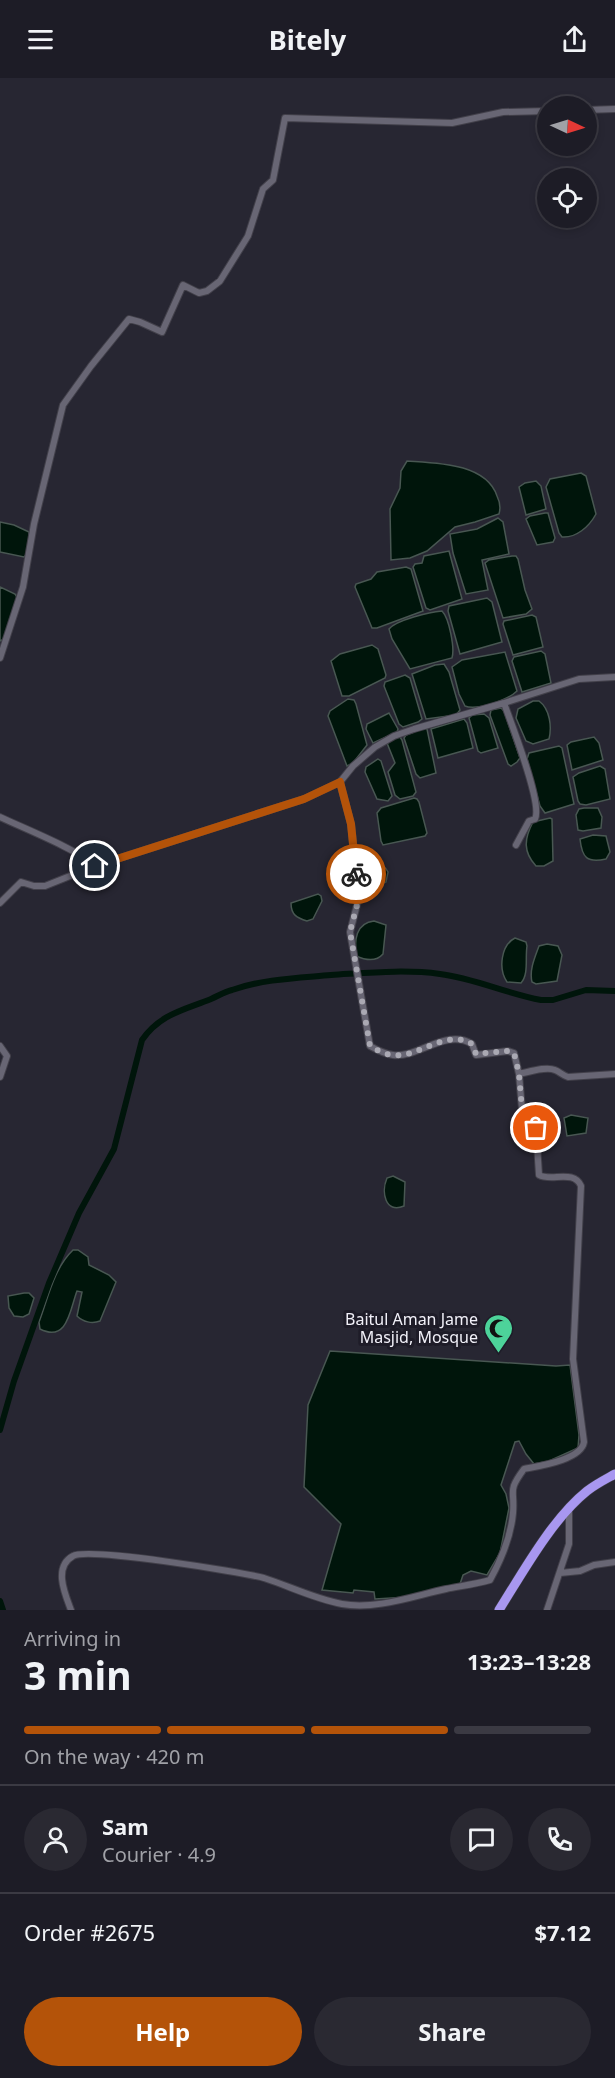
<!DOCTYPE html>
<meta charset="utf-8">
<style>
:root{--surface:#1d1c26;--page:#2a2932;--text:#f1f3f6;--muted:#a0a1a7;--line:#3b3a43;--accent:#b45309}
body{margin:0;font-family:"Noto Sans",sans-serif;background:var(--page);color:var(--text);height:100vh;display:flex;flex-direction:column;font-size:22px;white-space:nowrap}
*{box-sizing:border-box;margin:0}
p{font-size:20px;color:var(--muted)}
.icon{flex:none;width:33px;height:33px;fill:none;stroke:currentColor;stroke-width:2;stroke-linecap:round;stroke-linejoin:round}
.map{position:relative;height:1532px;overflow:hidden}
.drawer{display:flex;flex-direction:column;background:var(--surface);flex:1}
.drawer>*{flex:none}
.needle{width:39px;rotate:94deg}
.tools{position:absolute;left:537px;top:18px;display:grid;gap:12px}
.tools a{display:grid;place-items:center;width:60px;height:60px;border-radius:50%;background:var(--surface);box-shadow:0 3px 9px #0003,0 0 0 2px var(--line);font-size:30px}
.pin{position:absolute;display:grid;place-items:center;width:51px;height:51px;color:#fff;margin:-26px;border:3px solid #fff;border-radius:50%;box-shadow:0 2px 6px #0007}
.courier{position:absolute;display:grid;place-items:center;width:60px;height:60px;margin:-30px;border:4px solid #b45309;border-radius:50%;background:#fff;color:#222;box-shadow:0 2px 8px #0007}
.summary em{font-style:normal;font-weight:700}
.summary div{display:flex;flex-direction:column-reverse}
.summary{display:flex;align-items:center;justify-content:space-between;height:102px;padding:0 24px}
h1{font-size:39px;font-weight:700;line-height:45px}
.bar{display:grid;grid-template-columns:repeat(4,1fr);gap:9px 6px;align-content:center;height:72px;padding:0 24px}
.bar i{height:8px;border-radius:4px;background:var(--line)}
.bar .on{background:var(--accent)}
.bar p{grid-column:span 4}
.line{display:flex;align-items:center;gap:15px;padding:0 24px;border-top:2px solid var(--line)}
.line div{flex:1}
.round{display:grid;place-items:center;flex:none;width:63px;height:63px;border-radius:32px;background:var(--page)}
.primary-button{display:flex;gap:12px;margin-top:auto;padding:12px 24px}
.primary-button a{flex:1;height:69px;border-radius:36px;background:var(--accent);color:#fff;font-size:24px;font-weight:700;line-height:69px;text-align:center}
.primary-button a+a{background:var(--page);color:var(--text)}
header{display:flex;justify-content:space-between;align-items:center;height:78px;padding:0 24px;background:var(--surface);font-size:27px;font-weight:700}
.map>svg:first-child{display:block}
.water{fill:#00150b;stroke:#485752;stroke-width:1.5}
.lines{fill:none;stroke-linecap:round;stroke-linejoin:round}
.canal{stroke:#00150b;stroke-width:6}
.minor-casing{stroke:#42404a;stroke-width:8}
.highway-casing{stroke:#42404a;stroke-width:10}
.minor{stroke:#686674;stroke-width:6}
.highway{stroke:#a897f0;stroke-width:9}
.done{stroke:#aaa9b3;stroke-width:6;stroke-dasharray:0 10.8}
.route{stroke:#b45309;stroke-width:8}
.labels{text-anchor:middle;stroke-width:6;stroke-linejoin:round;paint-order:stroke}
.poi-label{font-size:16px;fill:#f1f0f8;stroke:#1e1c28;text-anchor:end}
</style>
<header><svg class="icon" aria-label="menu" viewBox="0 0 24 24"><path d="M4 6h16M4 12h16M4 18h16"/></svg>Bitely<svg class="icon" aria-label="share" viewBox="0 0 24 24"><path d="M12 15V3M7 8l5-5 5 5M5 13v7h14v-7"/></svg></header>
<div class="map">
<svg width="615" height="1532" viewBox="0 0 615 1532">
<rect width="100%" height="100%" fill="#272632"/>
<!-- water -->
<path class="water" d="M407,383C436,385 486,385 497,418C500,424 501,429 499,436L475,444L455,449L427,473L410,480L391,482L390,431L400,410L401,393Z
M581,395L586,398L596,436C589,449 576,460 562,459L559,455L546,409L550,401Z
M536,403L541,408L546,431L526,437L519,409L525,405Z
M545,435H548L555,460L553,464L537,467L526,441L530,438Z
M498,440L503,444L509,476L482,482L488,512L466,516L453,475L450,456L477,451Z
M0,444L14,447L29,454L28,475L24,479L0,474Z
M449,473L462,521L430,532L426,530L413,489L415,486L422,485L424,478Z
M512,478H516L518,481L525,512L532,531L526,536L503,540L485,485L489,482Z
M406,489L411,491L423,533L377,550H372L355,509L356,506L371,501L377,494Z
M0,509L15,516L17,519L4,561L0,563Z
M487,520L492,524L502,564L460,576L448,533L449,528Z
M442,533C449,540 455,570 452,580L410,591L392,561L389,551C396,542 430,534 442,533Z
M532,537L536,539L543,569L513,577L503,546L504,543Z
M372,567L378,571L386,597L385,600L349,618H342L331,583L340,576Z
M541,573L545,576L551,605L522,614L512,583L514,579Z
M505,574L517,613C508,622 476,633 465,628L459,616L452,589L462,582Z
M444,586L449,594L460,632L456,637L426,641L412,596L435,587Z
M405,597L410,600L422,641L418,644L403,649L399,646L384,608L385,604Z
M348,621L354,622L356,626L367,667L353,685L347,688L328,638L330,633Z
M533,623H539C550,631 552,649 549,661L533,666L526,663L516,640L518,631Z
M501,630L504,633L520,680L517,684L511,688L508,686L490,637L491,632Z
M389,635L398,651L397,654L373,665L366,651L367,646Z
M484,636L489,640L498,670L481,675L478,673L469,640L472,637Z
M464,641L467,645L473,670L438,680L431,651Z
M424,650L427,651L436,695L420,700L416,696L404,660L406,657Z
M397,659H400L402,662L416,714L413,718L400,721L395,717L388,694L395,685L387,665Z
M594,659L599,665L603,682L572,692L567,667L571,664Z
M559,668L562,670L574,726L545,735L540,728L527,681L529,675Z
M378,681L381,683L392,718L388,723L377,721L365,694L366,689Z
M600,688L605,691L610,721L586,727L580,726L578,723L573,699L579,695Z
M414,720L417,721L419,724L427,755L425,758L383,767L381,763L377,735L381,730Z
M584,730H598L602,739L601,750L583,753L578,752L576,737L579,731Z
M550,740L552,741L553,783L544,788H536C523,774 524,761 533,744Z
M593,757L606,758L610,774L606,781C587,785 582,780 580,761Z
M376,786C382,787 385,788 388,794L386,804L378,807L365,806L362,801C364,791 366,789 376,786Z
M318,816L321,818L322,823L313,841L307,843C297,840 291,837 291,825Z
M374,843L386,847L383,876C376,884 365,882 356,878C354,862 356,845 374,843Z
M515,860L526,864L527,868C525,880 529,896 521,905L507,904C498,891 501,867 515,860Z
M547,866L558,868L562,877L557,903L536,906L532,904C529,892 535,879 539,868Z
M571,1037L588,1040L586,1055L567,1058L564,1040Z
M393,1098L405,1104L404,1128C385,1136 381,1114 387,1100Z
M73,1172H78L88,1179L89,1187L109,1197L116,1204L100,1243C92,1246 83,1244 77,1238L82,1214L77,1213C70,1231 68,1265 40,1251L39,1244C48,1220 54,1190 73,1172Z
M24,1215H29L34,1220L29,1236L23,1239L14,1238L9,1230L8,1218Z
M330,1273L556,1288L570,1287L579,1357L578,1370L549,1383L534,1386L526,1376L519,1363L515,1364L501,1407L506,1416L509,1430L500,1475L487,1497L471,1493L463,1497L460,1506L408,1519L375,1521L374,1514L354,1512L353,1515L322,1512L341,1446L304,1409L308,1327Z"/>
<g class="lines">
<!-- canal -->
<path class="canal" d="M0,1352L14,1303L49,1205L79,1135L114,1071L142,962C160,936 184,932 211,921C218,918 224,914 232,912C263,901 298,900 331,897C366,895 404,891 440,896C474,900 507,916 541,922H553L586,912L615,913
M0,1523L3,1532"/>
<defs>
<path id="minor" d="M586,32L615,31
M0,580L23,509L34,446L63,327L91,288L129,241L140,244L162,254L183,207L199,215L207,213L220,203L248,158L263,111L273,102L285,40L452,45L503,34L548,33
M504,625C511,645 543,726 535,741L529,743L516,767
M0,739C23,750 79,772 95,788
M0,825L21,804L34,808H45L95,788L304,721L340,704L353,688L375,669L394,658L414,651L504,625L579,601L615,599
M0,968L7,978L0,999
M519,996C529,994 546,988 555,992C560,994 562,997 568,999L615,996
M560,1495L580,1493L594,1487L615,1484
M71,1532C65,1516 53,1489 73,1478C88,1469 241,1494 264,1500C289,1508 315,1521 342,1526C376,1532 413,1518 446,1511C461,1508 476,1506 490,1502C501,1482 511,1458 513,1435C515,1411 507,1414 524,1391C539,1388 581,1382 584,1364L573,1281L581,1108C574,1091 551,1104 539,1097L536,1050L534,1046L523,1043L519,996L514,975L508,973L476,977L472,966C446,950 419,980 393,977C385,976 377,972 370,968L350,854L358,823L357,801L351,746L340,704
M547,1532L569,1466V1431"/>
<path id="highway" d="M499,1532C523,1494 552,1441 587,1413C596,1406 606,1401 615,1396"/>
</defs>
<!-- minor casing -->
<use href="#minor" class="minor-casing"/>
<!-- highway casing -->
<use href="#highway" class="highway-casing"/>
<!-- minor -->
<use href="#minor" class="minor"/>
<!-- highway -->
<use href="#highway" class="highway"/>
</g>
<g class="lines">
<!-- done -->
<path class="done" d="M356,796L358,823L350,854L370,968C377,972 385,977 393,977C419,980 446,950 472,966L476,976L508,973L514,975L519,996L523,1043L534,1046L536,1050"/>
<!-- route -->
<path class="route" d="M95,788L304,721L340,704L351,746L356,796"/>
</g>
<!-- icons -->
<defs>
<symbol id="mosque-pin" viewBox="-11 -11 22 30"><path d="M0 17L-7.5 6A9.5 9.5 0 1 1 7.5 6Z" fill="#4dd39a" stroke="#1e1c28"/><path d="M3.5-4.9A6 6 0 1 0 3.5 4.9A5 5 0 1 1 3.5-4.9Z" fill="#111"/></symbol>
</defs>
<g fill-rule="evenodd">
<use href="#mosque-pin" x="482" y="1234" width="33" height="45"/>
</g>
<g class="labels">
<!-- poi labels -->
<g class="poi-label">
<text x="478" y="1247">Baitul Aman Jame<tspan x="478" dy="18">Masjid, Mosque</tspan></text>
</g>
</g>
</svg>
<div class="tools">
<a><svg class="needle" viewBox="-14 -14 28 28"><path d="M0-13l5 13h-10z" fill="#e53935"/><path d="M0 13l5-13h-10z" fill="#a0a1a7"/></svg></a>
<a><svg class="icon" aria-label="locate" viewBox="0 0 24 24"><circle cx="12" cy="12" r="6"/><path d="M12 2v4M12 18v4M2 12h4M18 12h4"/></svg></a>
</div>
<div class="pin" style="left:536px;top:1050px;background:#ea580c"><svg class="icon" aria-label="bag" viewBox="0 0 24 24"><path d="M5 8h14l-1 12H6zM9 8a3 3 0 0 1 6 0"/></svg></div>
<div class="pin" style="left:95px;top:788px;background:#1f2937"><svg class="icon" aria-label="home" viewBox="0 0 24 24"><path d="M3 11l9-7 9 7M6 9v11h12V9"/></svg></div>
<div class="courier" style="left:356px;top:796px"><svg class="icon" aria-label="bike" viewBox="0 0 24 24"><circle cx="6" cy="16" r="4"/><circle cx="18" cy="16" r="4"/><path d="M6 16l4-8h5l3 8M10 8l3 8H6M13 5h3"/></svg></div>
</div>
<section class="drawer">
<div class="summary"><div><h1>3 min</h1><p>Arriving in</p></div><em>13:23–13:28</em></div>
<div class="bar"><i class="on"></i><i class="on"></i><i class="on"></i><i></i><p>On the way · 420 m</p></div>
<div class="line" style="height:108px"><a class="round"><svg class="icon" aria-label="person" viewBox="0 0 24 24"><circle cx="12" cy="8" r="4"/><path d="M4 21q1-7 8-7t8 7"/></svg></a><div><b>Sam</b><p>Courier · 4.9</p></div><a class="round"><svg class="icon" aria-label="chat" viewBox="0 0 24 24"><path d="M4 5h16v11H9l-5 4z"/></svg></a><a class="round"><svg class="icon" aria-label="phone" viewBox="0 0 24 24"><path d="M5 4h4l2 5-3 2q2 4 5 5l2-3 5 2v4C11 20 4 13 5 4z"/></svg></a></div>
<div class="line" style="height:78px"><div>Order #2675</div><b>$7.12</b></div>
<div class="primary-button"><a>Help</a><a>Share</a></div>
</section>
